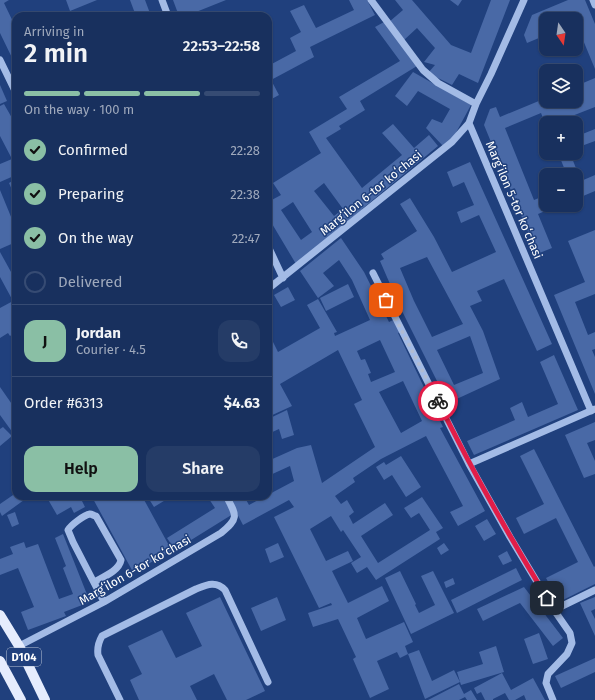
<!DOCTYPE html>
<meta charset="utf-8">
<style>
:root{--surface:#18305e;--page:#253c67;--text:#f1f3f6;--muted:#9fa9bc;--line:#364b73;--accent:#8abfa5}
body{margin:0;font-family:"Fira Sans",sans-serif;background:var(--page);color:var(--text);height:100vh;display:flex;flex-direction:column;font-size:15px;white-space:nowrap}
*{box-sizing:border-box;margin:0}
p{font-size:13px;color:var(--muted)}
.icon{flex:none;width:22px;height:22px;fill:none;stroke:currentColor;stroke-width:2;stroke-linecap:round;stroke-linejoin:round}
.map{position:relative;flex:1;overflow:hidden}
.sheet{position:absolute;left:12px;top:12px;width:260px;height:488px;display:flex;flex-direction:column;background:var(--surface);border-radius:12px;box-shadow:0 1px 3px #0004,0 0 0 1px var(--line)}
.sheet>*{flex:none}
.needle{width:26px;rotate:167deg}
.controls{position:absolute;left:539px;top:12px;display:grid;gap:8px}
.controls a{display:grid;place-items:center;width:44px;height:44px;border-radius:8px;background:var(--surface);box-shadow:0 1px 3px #0004,0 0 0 1px var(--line);font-size:20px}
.pin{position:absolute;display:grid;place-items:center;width:34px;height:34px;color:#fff;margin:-17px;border-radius:8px;box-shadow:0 2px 6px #0006}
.courier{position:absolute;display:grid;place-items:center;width:40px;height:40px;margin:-20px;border:3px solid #e11d48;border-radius:50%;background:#fff;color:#222;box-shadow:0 1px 5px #0007}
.summary em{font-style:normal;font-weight:600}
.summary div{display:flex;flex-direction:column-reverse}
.summary{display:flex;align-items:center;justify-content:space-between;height:68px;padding:0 12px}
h1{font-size:26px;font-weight:600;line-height:30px}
.bar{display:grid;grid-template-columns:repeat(4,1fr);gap:6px 4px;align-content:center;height:48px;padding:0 12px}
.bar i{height:5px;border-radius:3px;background:var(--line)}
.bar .active{background:var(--accent)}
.bar p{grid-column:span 4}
.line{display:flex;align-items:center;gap:10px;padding:0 12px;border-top:1px solid var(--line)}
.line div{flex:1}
.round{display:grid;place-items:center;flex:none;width:42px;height:42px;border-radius:12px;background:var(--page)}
ol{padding:0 12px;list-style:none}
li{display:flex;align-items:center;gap:12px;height:44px}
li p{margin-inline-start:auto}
li .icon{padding:4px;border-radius:50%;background:var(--accent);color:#111;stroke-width:4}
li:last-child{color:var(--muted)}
li i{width:22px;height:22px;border:2px solid var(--line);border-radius:50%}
.button{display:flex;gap:8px;margin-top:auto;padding:8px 12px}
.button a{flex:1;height:46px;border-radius:12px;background:var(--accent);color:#111;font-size:16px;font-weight:600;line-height:46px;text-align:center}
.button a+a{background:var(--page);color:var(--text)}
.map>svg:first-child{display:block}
.building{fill:#4969a6;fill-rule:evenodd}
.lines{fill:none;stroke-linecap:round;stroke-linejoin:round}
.minor{stroke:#a3bbe6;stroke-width:7}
.major{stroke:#e5ecfd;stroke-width:10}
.done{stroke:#b1bcd2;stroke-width:4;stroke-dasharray:0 7.2}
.route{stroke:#e11d48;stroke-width:5}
.labels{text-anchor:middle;stroke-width:3;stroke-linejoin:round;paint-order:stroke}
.shield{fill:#20407d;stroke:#bcc6d8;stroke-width:1}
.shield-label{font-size:11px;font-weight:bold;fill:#fff}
.street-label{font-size:12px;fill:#fff;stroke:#20407d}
</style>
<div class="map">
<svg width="595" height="700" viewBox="0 0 595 700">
<rect width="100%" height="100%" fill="#20407d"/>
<!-- building -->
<path class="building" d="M0,0H9L4,3L16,28V66L0,33Z
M66,0H97L70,11Z
M130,0H145L151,16H136Z
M173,0H226L186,16H179Z
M349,0H367L375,15L310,47L314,57L271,80L279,95L268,101V66L296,51L290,38L301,32L290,11L304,5L316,28L354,10Z
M395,0H412L451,45L471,53L491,0H510L478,83L459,74L452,85L428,73L435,65L424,62L435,48L417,28L404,40L389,22L403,10Z
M450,0H462L458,6Z
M568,0H585L595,24V69L576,23V19H546V35L527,43L524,35L532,15Z
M384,22L417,66L360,101L365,110L339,126L341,129L326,138L362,188L402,155L382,133L393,124L414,148L429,135L438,146L362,209L364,211L296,264L268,217V202L281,195L273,183L321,153L309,132L347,109L339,97L400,61L375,27ZM324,183L343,209L334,216L314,191ZM293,202L312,232L301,240L281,210Z
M413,72L471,105L452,140L443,146L426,128L432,119L442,123L450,109L418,91L407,106L395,96Z
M595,78V107L572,116L575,123H545L541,113L505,128L534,200L546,195V205H560L538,214L552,248L537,254L484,125L490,109L496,107L500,117L546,98V101H576V86Z
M0,85L7,101L0,104Z
M4,104L16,125V175L0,182V164L12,159L0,136V106Z
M576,126L580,135L595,129V141L576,148Z
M558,153H570L581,181L595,175V191L576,199V175H567Z
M470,162L552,344L537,351L504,279L477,291L482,301L470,306L483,331L500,379L448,403L400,307L380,261L384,259L381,254L417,231L400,204L410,198L434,237L452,272L496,252L479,215L461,223L457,212L474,205L464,182L453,187L447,172ZM427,257L463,324L432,337L414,301L400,268ZM470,336L483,373L454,385L437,350Z
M16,179V199L9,183Z
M0,190L16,229V242L0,249Z
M595,230V294L575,302L588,335L595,332V349L592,350L595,357V394L554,295L585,282L568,241Z
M341,238L364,272L389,322L395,319L401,332L398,333L443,427L440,428L485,511L458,526L450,512L463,506L426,436L381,459L353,478L355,482L335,496L341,504L347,500L354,512L349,516L353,524L385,503L393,515L361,536L378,563L430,530L419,513L411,518L404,508L422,497L443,528L436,532L440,539L376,580L367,567L357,573L351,563L361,557L343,530L341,532L331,516L310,529L326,561L348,551L353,561L332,571L348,603L382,586L389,601L357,618L366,639L404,622L413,642L405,646L408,654L400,658L397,652L377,661L389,689L370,698L353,659L356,657L338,619L313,627L308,613L332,605L331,603L319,608L274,517L294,507L289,500L243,525L228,496H244L249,505L294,481L290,466L268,476V461L297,448L311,445L322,483L375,447L354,404L362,400L338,350L280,384L292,406L268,417V332L278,352L320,328L307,305L318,299L337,332L334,333L335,336L370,320L352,280L339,260L323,273L334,286L318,298L300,271ZM380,340L395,372L371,382L368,374L371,373L365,359L361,360L357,351ZM403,381L422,421L401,433L379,392Z
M0,252L16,281V332L10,336L8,333L0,338V308L13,301L0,277Z
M268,269L274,281L268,284Z
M348,284L354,297L326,311L320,298Z
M288,287L295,300L281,307L274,295Z
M554,355L578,410L474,455L467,441L515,420L510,408L522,402L528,417L558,404L540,362Z
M0,387L16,410V430L13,433L0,415Z
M287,410L294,435L282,439L279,429L268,434V419Z
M595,422V440L587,443L595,461V474L584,478L565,435Z
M3,427L12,436L0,446V429Z
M534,449L594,567L595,566V584L559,602L546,578L578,562L556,518L524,534L516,518L544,504L520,456Z
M401,456L421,487L406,497L392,475L384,480L376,467L384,462L386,465Z
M16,493V496H21L24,500L2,516L0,512V504Z
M46,496H91L82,501L85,507L74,513L71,507L57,515Z
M95,496H142L172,551L133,572L92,497Z
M147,496H172L154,507Z
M207,496H222L233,514L175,550L167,538L215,508Z
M15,512L19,524L12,527L7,515Z
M487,519L496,534L484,541L475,526Z
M63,534L90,602L64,612L66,616L28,630L21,612L34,607L18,568L0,575V559L13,554L10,547L24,542L26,548L38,544L59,599L73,594L63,568L66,566L55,538Z
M278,543L284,557L270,563L265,549Z
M444,543L449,550L441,555L437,548Z
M507,551L512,561L503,565L498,556Z
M516,568L522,580L457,613L451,600Z
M400,571L416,604L415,605L419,613L435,605L421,576L433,571L454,613L411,634L385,578Z
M453,578L455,584L446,588L444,582Z
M524,587L563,638L553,646L520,603L483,621L477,609Z
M220,597L265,691L246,700H227L214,674L190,686L197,700H139L130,680L142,674L128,646L162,630L176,658L202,646L186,613Z
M277,597L286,620L261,631L251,608Z
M595,597V609L591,611L595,619V636L580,603Z
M539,633L548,659L533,664L524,639Z
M496,646L504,672L461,685L457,672L483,664L479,652Z
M419,650L432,681L454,670L460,682L425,699L408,654Z
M595,658V672L561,688L555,676Z
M502,673L511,690L533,678L545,700H526L524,695L515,700H509L505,693L493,699V700H485L481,692L477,694L474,688Z
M459,684L464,694L471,690L477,700H467L465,697L459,700H428Z"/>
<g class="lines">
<!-- minor -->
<path class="minor" d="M162,0L168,16
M371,0L423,70L438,83L476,104
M593,0L595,5
M0,60L16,93
M469,123L591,411
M268,246L283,278
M373,273L469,464L510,537L554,610L570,633L572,643L567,654L548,674L546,683L553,700
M268,289L452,142L469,123L476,104L491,74L524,0
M469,464L595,409
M94,582C103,577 119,571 121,560L96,516C94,516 92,514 90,514C84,515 71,525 68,530L73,542L104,602
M554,610L595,590
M19,646L104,602L221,533C239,518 237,516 226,496
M120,700L98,655C97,648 98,643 102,636L196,589C206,585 216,580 225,590L268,682"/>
<!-- major -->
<path class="major" d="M0,615L19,646L45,700
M0,661L21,700"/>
</g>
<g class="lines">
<!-- done -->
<path class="done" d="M386,300L438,401"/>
<!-- route -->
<path class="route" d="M438,401C471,469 508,534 547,598"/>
</g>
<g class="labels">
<!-- shield labels -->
<rect class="shield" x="7" y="648" width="34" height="18" rx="3"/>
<g class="shield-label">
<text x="24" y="661">D104</text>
</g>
<!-- street labels -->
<g class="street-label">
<text transform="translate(371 193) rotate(-39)" y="4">Margʻilon 6-tor koʻchasi</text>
<text transform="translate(514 200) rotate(67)" y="4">Margʻilon 5-tor koʻchasi</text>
<text transform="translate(135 570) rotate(-30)" y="4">Margʻilon 6-tor koʻchasi</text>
</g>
</g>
</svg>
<div class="controls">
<a><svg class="needle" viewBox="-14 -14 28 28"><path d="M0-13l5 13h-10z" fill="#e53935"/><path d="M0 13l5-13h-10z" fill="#9fa9bc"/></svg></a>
<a><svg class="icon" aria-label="layers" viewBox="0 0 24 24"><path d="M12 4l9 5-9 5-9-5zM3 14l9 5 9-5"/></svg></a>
<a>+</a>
<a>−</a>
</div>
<div class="pin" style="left:386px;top:300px;background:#ea580c"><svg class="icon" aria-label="bag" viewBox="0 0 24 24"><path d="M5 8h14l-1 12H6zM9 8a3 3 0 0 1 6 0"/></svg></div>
<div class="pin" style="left:547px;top:598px;background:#1f2937"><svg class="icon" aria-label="home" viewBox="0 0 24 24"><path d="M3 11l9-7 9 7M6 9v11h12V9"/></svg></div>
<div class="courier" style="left:438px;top:401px"><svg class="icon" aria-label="bike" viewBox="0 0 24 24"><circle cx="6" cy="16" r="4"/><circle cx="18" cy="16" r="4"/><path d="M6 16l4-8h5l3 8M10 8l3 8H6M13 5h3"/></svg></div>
<section class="sheet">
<div class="summary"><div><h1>2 min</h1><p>Arriving in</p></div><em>22:53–22:58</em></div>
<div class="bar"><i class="active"></i><i class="active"></i><i class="active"></i><i></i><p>On the way · 100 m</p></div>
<ol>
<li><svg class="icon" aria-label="check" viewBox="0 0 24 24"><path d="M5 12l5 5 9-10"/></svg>Confirmed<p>22:28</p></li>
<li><svg class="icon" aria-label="check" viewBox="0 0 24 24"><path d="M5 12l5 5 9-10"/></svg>Preparing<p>22:38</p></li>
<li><svg class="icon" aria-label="check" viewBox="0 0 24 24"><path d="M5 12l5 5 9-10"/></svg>On the way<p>22:47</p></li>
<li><i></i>Delivered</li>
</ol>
<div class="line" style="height:72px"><b class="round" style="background:var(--accent);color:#111">J</b><div><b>Jordan</b><p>Courier · 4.5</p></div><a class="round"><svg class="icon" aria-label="phone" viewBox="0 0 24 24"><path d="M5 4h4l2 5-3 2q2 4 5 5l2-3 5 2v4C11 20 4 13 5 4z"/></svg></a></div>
<div class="line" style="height:52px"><div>Order #6313</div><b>$4.63</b></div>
<div class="button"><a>Help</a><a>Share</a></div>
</section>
</div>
